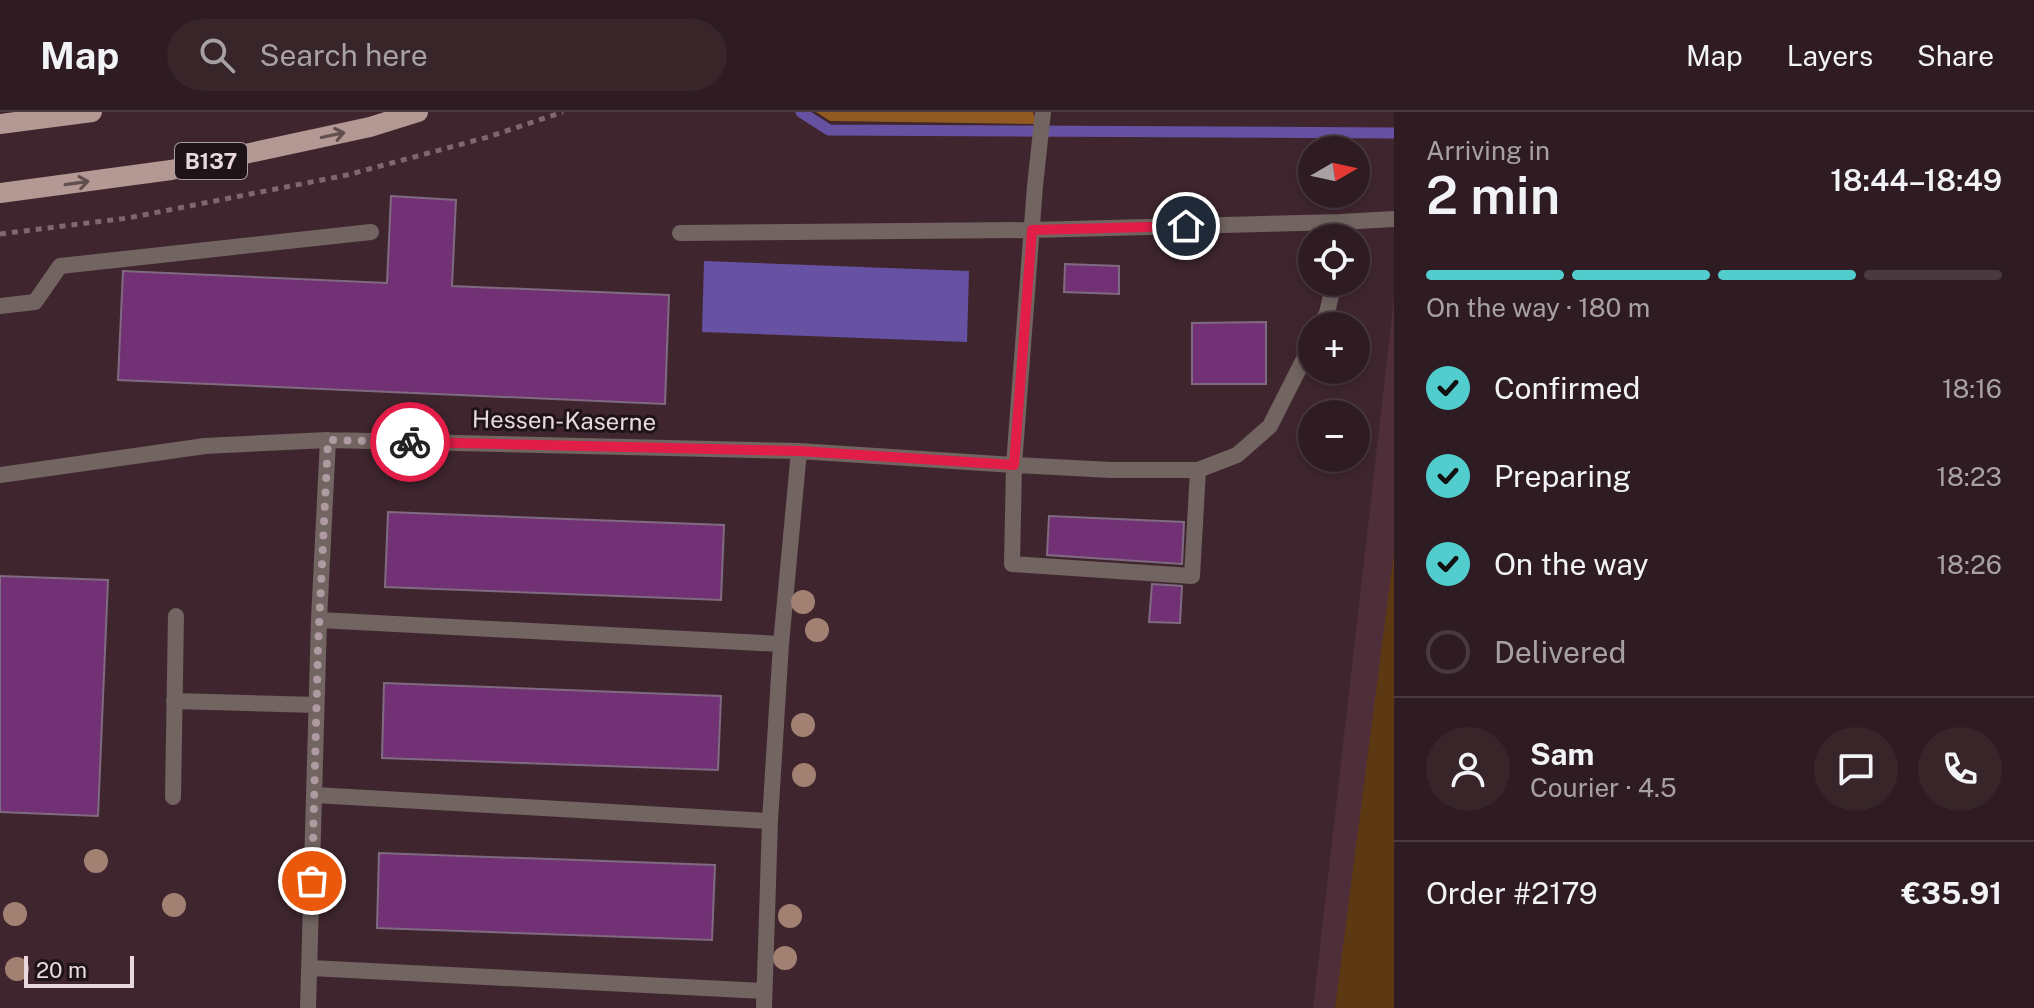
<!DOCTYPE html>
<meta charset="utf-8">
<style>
:root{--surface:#2f1c22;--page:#37252a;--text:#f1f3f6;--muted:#a7a1a5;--line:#4a3a40;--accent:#52cdce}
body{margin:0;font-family:"Public Sans",sans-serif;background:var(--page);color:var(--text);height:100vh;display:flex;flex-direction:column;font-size:30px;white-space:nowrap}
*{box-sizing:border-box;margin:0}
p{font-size:26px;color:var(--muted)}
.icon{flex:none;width:44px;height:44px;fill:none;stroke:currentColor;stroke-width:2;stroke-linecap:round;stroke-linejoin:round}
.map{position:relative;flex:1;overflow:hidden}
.sheet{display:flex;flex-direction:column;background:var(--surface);width:640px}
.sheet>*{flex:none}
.needle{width:52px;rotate:81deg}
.tools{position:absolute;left:1298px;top:24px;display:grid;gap:16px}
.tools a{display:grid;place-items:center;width:72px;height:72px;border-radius:50%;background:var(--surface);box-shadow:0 4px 12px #0003,0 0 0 2px var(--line);font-size:40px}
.scale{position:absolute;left:24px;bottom:20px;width:110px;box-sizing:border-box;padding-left:8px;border:4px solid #e9d8dd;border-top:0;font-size:22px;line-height:28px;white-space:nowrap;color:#e9d8dd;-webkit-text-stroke:6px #1e1317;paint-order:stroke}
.pin{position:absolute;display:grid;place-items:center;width:68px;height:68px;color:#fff;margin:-34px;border:4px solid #fff;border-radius:50%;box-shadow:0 2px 8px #0007}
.courier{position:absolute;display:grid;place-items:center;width:80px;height:80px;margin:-40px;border:6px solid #e11d48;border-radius:50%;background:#fff;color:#222;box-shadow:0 2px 10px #0007}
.overview em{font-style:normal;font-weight:600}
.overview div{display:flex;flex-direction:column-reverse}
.overview{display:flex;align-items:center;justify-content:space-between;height:136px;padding:0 32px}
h1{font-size:52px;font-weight:600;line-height:60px}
.bar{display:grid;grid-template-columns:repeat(4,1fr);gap:12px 8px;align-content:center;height:96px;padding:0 32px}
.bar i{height:10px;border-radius:6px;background:var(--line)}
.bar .current{background:var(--accent)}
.bar p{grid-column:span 4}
.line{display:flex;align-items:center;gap:20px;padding:0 32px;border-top:2px solid var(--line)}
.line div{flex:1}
.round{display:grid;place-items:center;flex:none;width:84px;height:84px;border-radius:42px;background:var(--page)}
ol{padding:0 32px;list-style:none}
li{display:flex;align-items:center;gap:24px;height:88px}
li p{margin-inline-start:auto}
li .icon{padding:8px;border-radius:50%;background:var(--accent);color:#111;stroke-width:4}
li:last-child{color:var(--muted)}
li i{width:44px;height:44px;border:4px solid var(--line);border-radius:50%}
header{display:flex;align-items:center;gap:48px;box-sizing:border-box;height:112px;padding:0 40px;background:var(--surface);border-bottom:2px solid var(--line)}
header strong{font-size:38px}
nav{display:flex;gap:44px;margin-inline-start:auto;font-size:28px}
.search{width:560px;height:72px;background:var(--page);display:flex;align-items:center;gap:20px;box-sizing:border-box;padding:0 28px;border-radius:44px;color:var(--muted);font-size:30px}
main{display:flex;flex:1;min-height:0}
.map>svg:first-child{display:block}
.built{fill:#4e2e39}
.green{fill:#5c3813}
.forest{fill:#915a21}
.water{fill:#6751a3}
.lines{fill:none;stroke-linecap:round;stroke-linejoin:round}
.stream{stroke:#6751a3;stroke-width:11}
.building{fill:#713174;stroke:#7f6b80;stroke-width:2}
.path{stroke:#7e686f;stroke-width:5;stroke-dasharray:6 6;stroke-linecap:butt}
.lane{stroke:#716461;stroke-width:16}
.primary{stroke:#b39893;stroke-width:20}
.tree{fill:#a28173}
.oneway{stroke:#614f4f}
.done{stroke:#ae9aa0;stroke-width:8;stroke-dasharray:0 14.4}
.route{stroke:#e11d48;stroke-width:10}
.labels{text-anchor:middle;stroke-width:6;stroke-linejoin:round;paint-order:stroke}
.shield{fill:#1e1317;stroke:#ac9da2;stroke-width:2}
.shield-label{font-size:22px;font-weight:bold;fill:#e9d8dd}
.street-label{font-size:24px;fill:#e9d8dd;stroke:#1e1317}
</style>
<header>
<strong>Map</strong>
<div class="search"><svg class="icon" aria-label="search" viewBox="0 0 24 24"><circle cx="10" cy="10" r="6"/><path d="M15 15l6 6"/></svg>Search here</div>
<nav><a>Map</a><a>Layers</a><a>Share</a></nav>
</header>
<main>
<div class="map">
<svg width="1394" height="896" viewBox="0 0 1394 896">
<rect width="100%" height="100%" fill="#3f262e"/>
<!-- built -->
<path class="built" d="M1394,186V896H1313Z"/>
<!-- green -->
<path class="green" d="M1394,440V896H1335Z"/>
<!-- forest -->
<path class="forest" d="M816,0H1033L1037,12L830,9Z"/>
<!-- water -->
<path class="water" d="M704,149L969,159L967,230L702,220Z"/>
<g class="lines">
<!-- stream -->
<path class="stream" d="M801,0L829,18L1394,21"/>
</g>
<!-- building -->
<path class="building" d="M391,84L456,88L452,174L669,183L665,292L118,268L123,159L387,171Z
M1065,152L1119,154V182L1064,180Z
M1266,210V272H1192V211Z
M388,400L724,413L721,488L385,475Z
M1049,404L1184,410L1182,452L1047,443Z
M0,464L108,468L98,704L0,700Z
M1152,472L1182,474L1180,511L1149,510Z
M384,571L721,584L718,658L382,646Z
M379,741L715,753L712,828L377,816Z"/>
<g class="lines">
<!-- path -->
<path class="path" d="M0,122L128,106L347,63L488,25L563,0"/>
<!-- lane -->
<path class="lane" d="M680,121L1032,118L1340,110
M1340,126V110L1394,107
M0,194L35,190L60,154L371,120
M1320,214L1327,201L1334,170
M1198,358L1192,464L1012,452L1014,353L1111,358H1198L1237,343L1270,314L1312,231
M0,363L205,334L328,328L799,339L1014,353L1035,74L1043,0
M319,508L781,532
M174,589L316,593
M315,683L770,709
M173,685L176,504
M310,856L764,879
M308,896L319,508L328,328
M764,896L770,709L781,532L799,339"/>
<!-- primary -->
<path class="primary" d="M0,12L92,0
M0,81L171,58L370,15L418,0"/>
</g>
<!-- trees -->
<g class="tree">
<circle cx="803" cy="490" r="12"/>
<circle cx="817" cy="518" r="12"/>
<circle cx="803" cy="613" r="12"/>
<circle cx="804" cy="663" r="12"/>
<circle cx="96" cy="749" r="12"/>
<circle cx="174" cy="793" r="12"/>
<circle cx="15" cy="802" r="12"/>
<circle cx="790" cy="804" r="12"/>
<circle cx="785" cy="846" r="12"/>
<circle cx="17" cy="857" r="12"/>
</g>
<!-- one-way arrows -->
<defs><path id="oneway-shaft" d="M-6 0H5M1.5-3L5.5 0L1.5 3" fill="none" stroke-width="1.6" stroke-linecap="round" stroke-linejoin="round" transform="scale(2)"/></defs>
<g class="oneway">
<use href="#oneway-shaft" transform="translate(333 23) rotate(-12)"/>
<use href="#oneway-shaft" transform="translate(77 71) rotate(-8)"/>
</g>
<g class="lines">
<!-- done -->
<path class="done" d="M312,769L318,536L328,328L410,330"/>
<!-- route -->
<path class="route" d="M410,330L799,339L1014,353L1032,118L1186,114"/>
</g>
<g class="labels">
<!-- shield labels -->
<rect class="shield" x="175" y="31" width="72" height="36" rx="6"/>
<g class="shield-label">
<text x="211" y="57">B137</text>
</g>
<!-- street labels -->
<g class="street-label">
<text transform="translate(564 309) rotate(1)" y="8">Hessen-Kaserne</text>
</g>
</g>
</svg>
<div class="tools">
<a><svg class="needle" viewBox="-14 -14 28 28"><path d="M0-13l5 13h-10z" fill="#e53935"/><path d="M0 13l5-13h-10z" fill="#a7a1a5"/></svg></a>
<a><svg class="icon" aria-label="locate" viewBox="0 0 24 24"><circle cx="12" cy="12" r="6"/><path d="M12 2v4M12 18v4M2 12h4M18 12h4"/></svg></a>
<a>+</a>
<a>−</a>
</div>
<div class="scale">20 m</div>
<div class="pin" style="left:312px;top:769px;background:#ea580c"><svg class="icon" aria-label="bag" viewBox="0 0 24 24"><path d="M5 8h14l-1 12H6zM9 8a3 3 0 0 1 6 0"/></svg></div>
<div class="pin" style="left:1186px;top:114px;background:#1f2937"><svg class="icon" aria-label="home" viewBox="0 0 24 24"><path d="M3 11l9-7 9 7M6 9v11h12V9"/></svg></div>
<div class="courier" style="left:410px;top:330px"><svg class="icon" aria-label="bike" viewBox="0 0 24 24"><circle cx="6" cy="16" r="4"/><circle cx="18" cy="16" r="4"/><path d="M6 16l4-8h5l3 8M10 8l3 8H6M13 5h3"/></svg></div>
</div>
<section class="sheet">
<div class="overview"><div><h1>2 min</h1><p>Arriving in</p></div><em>18:44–18:49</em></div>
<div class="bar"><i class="current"></i><i class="current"></i><i class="current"></i><i></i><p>On the way · 180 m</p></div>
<ol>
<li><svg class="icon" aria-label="check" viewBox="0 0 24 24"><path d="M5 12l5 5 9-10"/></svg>Confirmed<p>18:16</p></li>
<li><svg class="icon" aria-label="check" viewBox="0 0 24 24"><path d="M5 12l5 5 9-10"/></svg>Preparing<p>18:23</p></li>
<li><svg class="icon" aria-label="check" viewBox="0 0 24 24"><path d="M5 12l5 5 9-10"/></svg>On the way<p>18:26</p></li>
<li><i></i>Delivered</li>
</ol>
<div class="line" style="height:144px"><a class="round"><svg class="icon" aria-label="person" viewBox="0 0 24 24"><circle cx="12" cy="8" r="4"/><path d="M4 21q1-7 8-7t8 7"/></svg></a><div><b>Sam</b><p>Courier · 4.5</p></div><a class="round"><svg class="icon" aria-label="chat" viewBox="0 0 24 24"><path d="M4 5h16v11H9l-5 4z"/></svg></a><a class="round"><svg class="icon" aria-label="phone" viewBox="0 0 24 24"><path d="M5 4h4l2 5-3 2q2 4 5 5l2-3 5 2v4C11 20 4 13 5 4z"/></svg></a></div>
<div class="line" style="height:104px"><div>Order #2179</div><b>€35.91</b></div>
</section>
</main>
